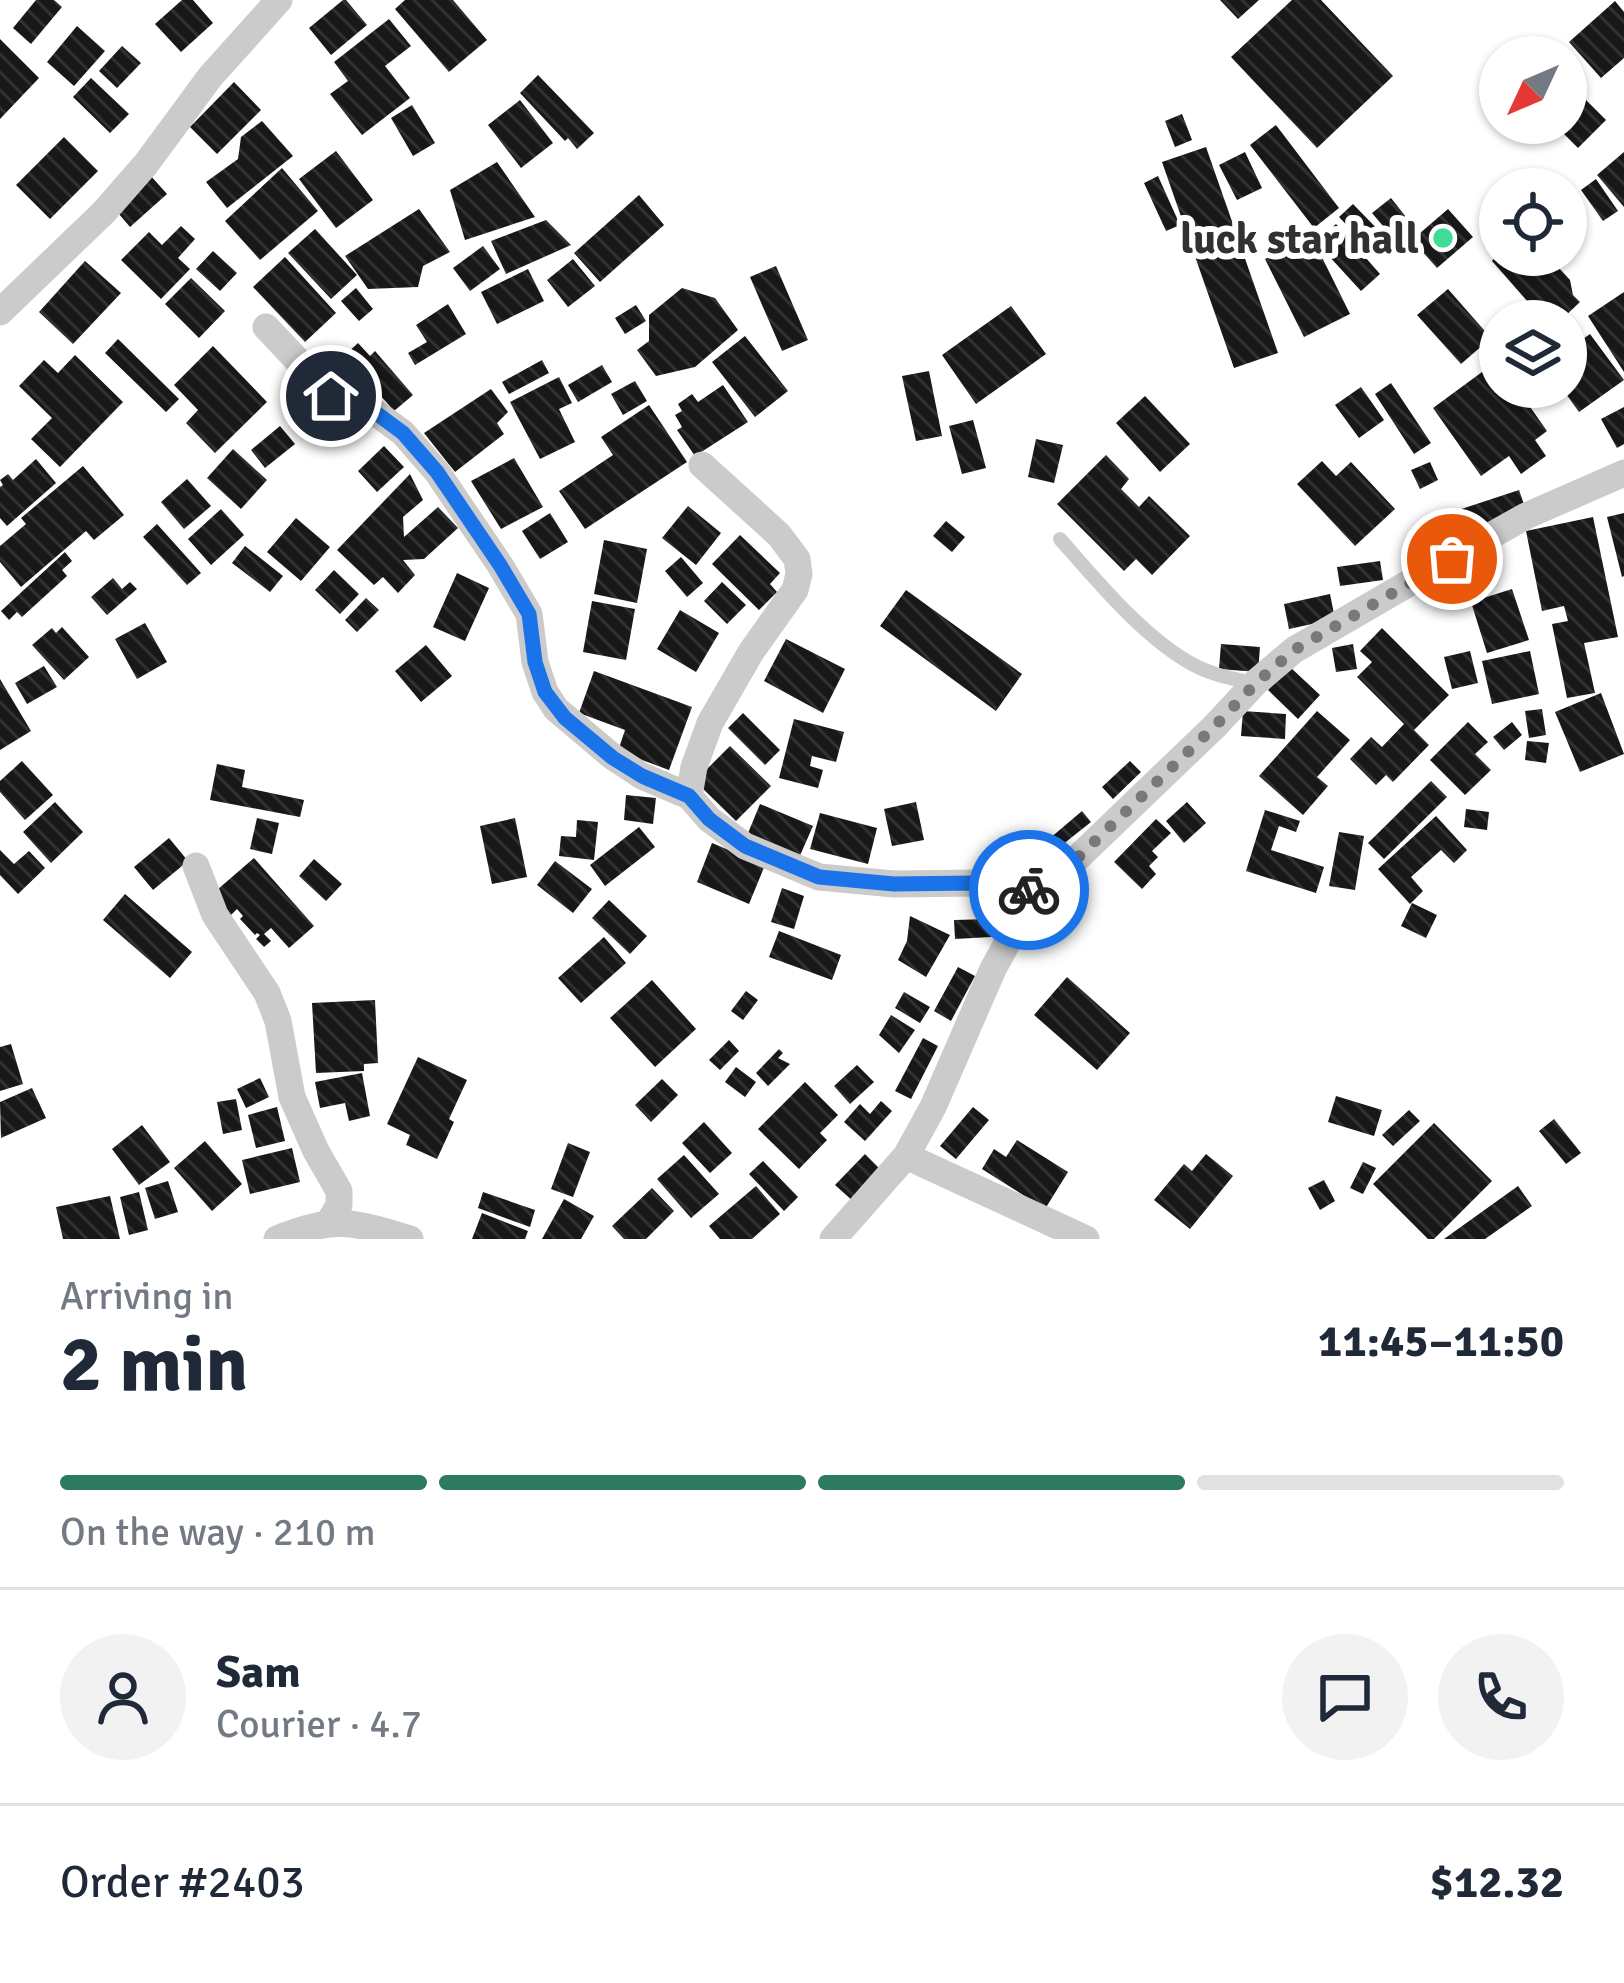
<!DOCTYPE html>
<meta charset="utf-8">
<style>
:root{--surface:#fff;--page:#f2f2f3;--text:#1f2937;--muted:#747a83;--line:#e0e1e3;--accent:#2e7961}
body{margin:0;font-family:Signika,sans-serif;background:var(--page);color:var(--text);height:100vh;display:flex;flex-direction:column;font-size:45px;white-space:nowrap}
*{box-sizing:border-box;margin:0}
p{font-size:39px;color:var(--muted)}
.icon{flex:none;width:66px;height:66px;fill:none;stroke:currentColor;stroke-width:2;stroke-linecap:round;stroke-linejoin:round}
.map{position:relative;height:1239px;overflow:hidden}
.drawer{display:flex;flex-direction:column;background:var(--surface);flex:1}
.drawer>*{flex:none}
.needle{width:78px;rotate:226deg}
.buttons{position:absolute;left:1479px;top:36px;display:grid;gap:24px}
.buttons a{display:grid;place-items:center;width:108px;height:108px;border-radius:50%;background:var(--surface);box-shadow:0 3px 9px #0004;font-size:60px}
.pin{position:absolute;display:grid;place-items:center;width:102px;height:102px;color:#fff;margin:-51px;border:6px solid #fff;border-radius:50%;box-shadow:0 3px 12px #0007}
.courier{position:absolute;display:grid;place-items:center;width:120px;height:120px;margin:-60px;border:9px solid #1a73e8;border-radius:50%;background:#fff;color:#222;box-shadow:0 3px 15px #0007}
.headline em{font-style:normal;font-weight:700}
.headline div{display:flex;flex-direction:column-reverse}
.headline{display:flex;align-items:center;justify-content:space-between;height:204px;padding:0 60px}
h1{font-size:78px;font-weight:700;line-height:90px}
.bar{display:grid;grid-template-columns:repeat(4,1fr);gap:18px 12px;align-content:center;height:144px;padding:0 60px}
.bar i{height:15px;border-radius:9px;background:var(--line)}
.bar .selected{background:var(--accent)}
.bar p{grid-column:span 4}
.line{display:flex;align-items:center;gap:30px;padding:0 60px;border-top:3px solid var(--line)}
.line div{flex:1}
.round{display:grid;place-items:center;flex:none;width:126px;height:126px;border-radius:63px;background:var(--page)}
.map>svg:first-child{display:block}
.building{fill:url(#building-back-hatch)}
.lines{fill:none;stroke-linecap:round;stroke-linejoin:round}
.service{stroke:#cbcbcb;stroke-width:14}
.minor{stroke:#cbcbcb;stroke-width:27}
.done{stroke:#797979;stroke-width:12;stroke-dasharray:0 21.6}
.route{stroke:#1a73e8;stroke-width:15}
.poi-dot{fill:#40db95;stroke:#fff;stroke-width:4.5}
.labels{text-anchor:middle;stroke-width:12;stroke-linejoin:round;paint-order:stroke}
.poi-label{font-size:42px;font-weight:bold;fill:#313131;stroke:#fff;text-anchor:end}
</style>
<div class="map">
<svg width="1624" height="1239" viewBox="0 0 1624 1239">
<defs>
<pattern id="building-back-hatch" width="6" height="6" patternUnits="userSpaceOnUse" patternTransform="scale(3)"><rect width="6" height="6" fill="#181818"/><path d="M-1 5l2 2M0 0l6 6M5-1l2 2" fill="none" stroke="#313131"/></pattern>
</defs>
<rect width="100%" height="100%" fill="#fff"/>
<!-- building -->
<path class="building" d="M36,0H54L62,7L31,44L13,28Z
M182,0H193L213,23L181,52L155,24Z
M343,0H346L367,25L331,55L309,28Z
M405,0H453L487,40L449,72L395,9Z
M1220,0H1259L1238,19Z
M1292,0H1321L1393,76L1317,148L1231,57Z
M1615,1L1624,12V58L1601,78L1569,42Z
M389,19L411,46L385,66L410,98L362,135L330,94L348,81L334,62Z
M77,26L105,51L74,86L47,62Z
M0,39L39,78L0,119Z
M122,46L141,63L117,88L99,71Z
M538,75L594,133L577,149L568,138L565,141L520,93Z
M91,78L129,114L110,133L73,97Z
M234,82L261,110L217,154L190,127Z
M1575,89L1606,120L1578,148L1553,123H1566V98Z
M520,100L553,143L521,168L488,125Z
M412,105L435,143L413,156L391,118Z
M1182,114L1192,140L1175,147L1165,121Z
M262,121L293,156L227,208L206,182L238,159L241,137Z
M1276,125L1339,208L1314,228L1250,145Z
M64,137L98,171L50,219L16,185Z
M1206,147L1278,353L1234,368L1162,162Z
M336,151L373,200L336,228L299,179Z
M1245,152L1262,188L1237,200L1219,165Z
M1624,152V207L1597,175Z
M497,162L535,217L465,240L450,190Z
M282,168L318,211L260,260L225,221Z
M150,175L167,194L130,227L113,207Z
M1158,176L1180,225L1166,231L1144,183Z
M1596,179L1618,211L1603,221L1581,190Z
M639,195L664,225L600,282L574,253Z
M1391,198L1406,217L1388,232L1372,213Z
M1353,204L1388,240L1374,254L1339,217Z
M419,209L450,252L423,266L418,287L368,289L345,256Z
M1448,209L1473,237L1437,268L1412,240Z
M546,220L571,245L506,274L491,241Z
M1336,224L1380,274L1361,291L1316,242Z
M181,226L195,239L178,258L190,269L161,299L121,260L149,232L162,245Z
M1307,227L1350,314L1304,337L1265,259L1282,250L1278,241Z
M315,229L357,275L331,299L288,253Z
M483,246L500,269L470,291L453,268Z
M213,251L237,273L220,291L196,269Z
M1497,255H1547L1570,280L1573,295L1580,302L1562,319L1553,309H1534L1492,261Z
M285,257L336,313L305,342L253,287Z
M573,259L595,286L568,307L547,280Z
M85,261L121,293L73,344L39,312Z
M776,266L808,340L782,351L750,277Z
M528,269L544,301L497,324L481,292Z
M191,278L225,311L199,338L165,304Z
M356,288L373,309L359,321L341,301Z
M682,288L715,298L738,330L695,367L656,376L637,350L649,341V315Z
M1448,289L1491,338L1461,364L1417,315Z
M1624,292V372L1588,316Z
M448,304L466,334L415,365L408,353L427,342L416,325Z
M636,305L646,321L625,334L615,318Z
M1011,306L1046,354L976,404L942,355Z
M1590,334L1624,380L1579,412L1561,387H1566V351Z
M745,336L788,391L755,417L712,362Z
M118,339L179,399L166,412L105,353Z
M358,343L370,356L375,351L413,395L394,411L345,355Z
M213,346L267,402L215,453L186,423L198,410L174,385Z
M75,355L123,402L60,467L31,439L52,418L19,386L44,360L58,373Z
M542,360L549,373L509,394L502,382Z
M1497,361L1500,365V387H1516L1547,431L1535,440L1546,456L1521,474L1509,456L1481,476L1433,408Z
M602,365L612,382L578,402L568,385Z
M929,371L942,436L916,441L902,376Z
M559,377L572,403L559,409L575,442L540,459L510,402Z
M635,381L647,401L623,415L611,394Z
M1391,383L1431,443L1414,454L1375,394Z
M723,385L748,422L695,456L677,430L682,427L675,415L682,411L678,404L692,394L698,402Z
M1361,387L1384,420L1359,438L1335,405Z
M491,389L508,412L497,423L504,434L455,472L424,433Z
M1145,396L1190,444L1160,472L1116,423Z
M649,405L687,462L585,529L559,491L613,455L601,437Z
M1624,407V444L1617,448L1601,419Z
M973,420L986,468L962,474L949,426Z
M280,426L295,444L265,468L251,450Z
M1036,439L1063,445L1054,483L1028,477Z
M384,446L404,467L377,492L358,471Z
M233,449L267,480L241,509L207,478Z
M1106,455L1129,479L1121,489L1139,507L1149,496L1190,536L1152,575L1136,559L1124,571L1057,504Z
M514,458L543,507L501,529L471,481Z
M36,459L56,483L7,526L0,518V487L3,485L0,480L8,474L13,480Z
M1322,461L1336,476L1351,462L1395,509L1355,546L1297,484Z
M1430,462L1438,480L1420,489L1411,470Z
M83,466L124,515L94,540L86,531L21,587L0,562V546L26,524L21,518Z
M410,474L423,500L403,517L404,537L438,507L458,528L424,559L403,560L415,575L398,593L383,577L374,585L337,550Z
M187,479L211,506L184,529L161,502Z
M1519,490L1526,510L1432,541L1425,521Z
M688,506L721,533L696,565L662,538Z
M221,509L244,535L211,565L188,539Z
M550,513L568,542L540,559L522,531Z
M1624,513V576L1622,577L1607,517Z
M1593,517L1618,637L1584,643L1595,693L1567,698L1552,624L1568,621L1564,606L1542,611L1526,531Z
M296,518L330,547L301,581L267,552Z
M946,521L965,537L952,552L933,536Z
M157,524L201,573L187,585L143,537Z
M740,535L780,573L770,584L777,592L759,610L712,564Z
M604,540L647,549L637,603L594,594Z
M245,546L283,576L270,592L232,563Z
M65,552L72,561L62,570L67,576L22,617L17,612L9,620L1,611Z
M681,557L703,583L687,597L665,571Z
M1380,561L1383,580L1340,586L1337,567Z
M334,570L359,594L340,614L315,590Z
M457,573L489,588L465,641L433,627Z
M113,578L122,589L130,582L137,589L107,615L91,597Z
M722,582L746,605L727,624L704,601Z
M1512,589L1529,640L1487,653L1471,602Z
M906,590L1022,674L996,711L880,626Z
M1330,594L1335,619L1289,629L1284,604Z
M366,598L379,610L357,632L345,620Z
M592,601L635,609L626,660L583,652Z
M680,610L719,633L696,672L657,649Z
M145,623L167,662L137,679L115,639Z
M62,627L89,657L64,680L32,645L52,628L56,633Z
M1382,628L1449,695L1414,730L1429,745L1393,782L1386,775L1376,785L1350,759L1371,737L1382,747L1404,724L1357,677L1372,662L1360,651Z
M786,639L845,669L823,713L764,681Z
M1221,644L1260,647L1258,672L1219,669Z
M1353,644L1357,669L1336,672L1332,648Z
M426,645L452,676L421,702L395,671Z
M1470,651L1478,683L1452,689L1444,657Z
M1530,651L1539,694L1492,704L1482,661Z
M44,666L57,687L27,704L15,683Z
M1290,667L1320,695L1298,719L1268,690Z
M594,671L692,707L669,770L618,751L625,730L579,713Z
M0,679L31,731L0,750Z
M1601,693L1624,754L1580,772L1555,712Z
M1542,709L1546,735L1529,738L1525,711Z
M1243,711L1286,714L1285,739L1241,736Z
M1317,711L1350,740L1317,777L1328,786L1303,815L1259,776Z
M743,713L780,750L765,765L728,728Z
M794,719L844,732L836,762L812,756L810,766L823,770L818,788L779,778Z
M1468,722L1488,742L1475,754L1491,770L1465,795L1430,760Z
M1512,722L1522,735L1504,750L1493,737Z
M1527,741L1549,743L1546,763L1525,760Z
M730,746L771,786L736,821L695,781Z
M22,761L53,795L25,820L0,792V781Z
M1130,761L1141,772L1113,799L1102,787Z
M217,764L245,770L242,787L304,800L300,817L210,800Z
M1431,781L1447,797L1384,859L1368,843Z
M626,795L656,798L653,824L624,820Z
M55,802L83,832L51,863L23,832Z
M916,802L924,840L892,846L884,809Z
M1187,802L1206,823L1184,843L1166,821Z
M760,804L813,826L798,860L746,838Z
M1466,809L1489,812L1487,830L1464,827Z
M1265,810L1300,821L1296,832L1279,826L1271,850L1324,867L1316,893L1246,871Z
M1082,811L1091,822L1057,849L1049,839Z
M820,813L877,828L868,864L810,849Z
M1436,816L1467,850L1454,863L1441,850L1411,877L1423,891L1410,904L1378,869Z
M257,818L279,823L272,854L250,849Z
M515,818L527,877L492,884L480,826Z
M1156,819L1171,833L1152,851L1158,857L1149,866L1156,874L1142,889L1114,862Z
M577,820L598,822L594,860L559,856L561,836L576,837Z
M639,827L655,847L605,886L590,865Z
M1339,832L1364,836L1355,890L1329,886Z
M169,838L188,861L153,890L134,867Z
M712,843L765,865L749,904L697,882Z
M0,850L14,864L29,851L45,868L18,894L0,875Z
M254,858L314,926L289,948L271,928L264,934L271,941L264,947L256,939L260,935L257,933L255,935L240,919L243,916L237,909L229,917L210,896Z
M314,859L342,884L326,901L299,876Z
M555,861L592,889L573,913L537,885Z
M782,888L804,896L794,929L771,922Z
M125,894L192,952L170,978L103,920Z
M609,900L647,936L630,954L592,918Z
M1412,903L1437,915L1426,938L1401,926Z
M910,916L950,935L926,977L898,960L907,941Z
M990,919L991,937L955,939L954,920Z
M779,931L841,955L832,980L769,957Z
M604,937L626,963L581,1003L558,978Z
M958,967L975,976L951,1021L934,1011Z
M1067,977L1130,1033L1097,1070L1034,1015Z
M652,980L696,1029L655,1067L610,1018Z
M746,991L758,1000L743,1020L731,1011Z
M904,992L930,1007L920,1023L895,1008Z
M375,1000L378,1063L364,1064V1071L316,1073L312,1003Z
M891,1015L915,1030L899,1053L879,1035Z
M923,1038L938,1046L911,1099L895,1091Z
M729,1040L739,1051L720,1070L709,1060Z
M11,1044L23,1084L0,1091V1047Z
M779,1049L783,1053L778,1058L790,1064L768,1086L756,1073Z
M418,1057L467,1080L449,1119L454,1122L437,1159L406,1145L410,1135L387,1124Z
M857,1065L874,1082L850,1104L834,1086Z
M736,1067L756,1082L745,1097L725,1082Z
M362,1073L370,1116L349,1121L345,1103L320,1108L315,1082Z
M260,1078L269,1097L246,1108L237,1089Z
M662,1079L678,1095L651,1122L635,1105Z
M805,1082L838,1115L820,1133L827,1140L799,1169L758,1129Z
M32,1088L46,1118L1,1138L0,1102Z
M1336,1096L1382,1110L1374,1136L1328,1122Z
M236,1099L242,1130L223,1134L217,1102Z
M881,1101L892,1111L865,1141L844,1122L860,1104L870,1114Z
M277,1107L285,1141L256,1148L248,1115Z
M973,1107L989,1120L956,1159L940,1146Z
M1409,1110L1420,1121L1393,1146L1382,1135Z
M1554,1119L1581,1153L1566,1164L1539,1131Z
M704,1122L732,1153L710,1173L682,1143Z
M1434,1123L1492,1181L1434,1239H1428L1373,1184Z
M142,1125L170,1162L139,1185L112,1149Z
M1017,1140L1068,1172L1045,1209L982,1169L994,1149L1006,1157Z
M205,1141L242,1184L212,1211L174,1168Z
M568,1143L590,1152L573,1197L551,1189Z
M292,1148L300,1182L250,1194L242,1160Z
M865,1154L883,1172L854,1202L835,1185Z
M1206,1154L1233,1176L1190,1229L1154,1200L1184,1164L1192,1171Z
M684,1155L719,1194L691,1218L657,1179Z
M763,1161L798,1197L784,1211L749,1174Z
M1363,1162L1376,1168L1363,1194L1350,1188Z
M1324,1180L1335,1201L1320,1210L1308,1188Z
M168,1181L178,1212L155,1219L145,1188Z
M756,1186L780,1214L752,1239H720L709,1226Z
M1518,1186L1532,1206L1485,1239H1444Z
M652,1188L674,1211L646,1239H624L612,1226Z
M139,1192L148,1230L129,1235L120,1197Z
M483,1192L535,1210L530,1227L478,1208Z
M110,1196L120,1239H63L56,1207Z
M564,1199L594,1216L581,1239H542Z
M482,1213L528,1231L525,1239H472Z"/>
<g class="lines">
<!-- service -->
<path class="service" d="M1060,539C1097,581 1143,637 1192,664C1212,675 1233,679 1255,683"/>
<!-- minor -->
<path class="minor" d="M0,312L104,212L146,164L210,77L279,0
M266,327L331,396L376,413L403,433L437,472L500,565L529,614L535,662L545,692L556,709L613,757L642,776L689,796L709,819L745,846L819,877L894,884L976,883L1042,892
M689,796L694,767L710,723L751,652L795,590L799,574L797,559L779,535L702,465
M196,866L215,915L267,993L278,1021L292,1097L316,1151L339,1191V1205L329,1222
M906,1156L1086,1239
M277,1239C334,1215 353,1222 410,1239
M833,1239L906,1156L933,1107L993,969L1011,936L1042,892L1215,726L1255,683L1294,650L1476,544L1526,516L1624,473"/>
</g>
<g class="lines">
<!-- done -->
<path class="done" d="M1029,890L1042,892L1215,726L1256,683L1294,650L1452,559"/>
<!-- route -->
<path class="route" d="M331,396L376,413L403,433L437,472L500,565L529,614L535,662L545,692L565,718L613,758L642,776L689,796L709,819L745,846L819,877L894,884L976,883L1029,890"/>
</g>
<!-- markers -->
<circle class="poi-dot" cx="1443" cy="238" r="12"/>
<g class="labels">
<!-- poi labels -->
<g class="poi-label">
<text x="1419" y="253">luck star hall</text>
</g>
</g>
</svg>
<div class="buttons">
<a><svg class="needle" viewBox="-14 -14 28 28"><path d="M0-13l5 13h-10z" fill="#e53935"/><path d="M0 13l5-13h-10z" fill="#747a83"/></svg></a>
<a><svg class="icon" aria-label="locate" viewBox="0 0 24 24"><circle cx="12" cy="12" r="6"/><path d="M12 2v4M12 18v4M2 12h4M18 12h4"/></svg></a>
<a><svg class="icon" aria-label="layers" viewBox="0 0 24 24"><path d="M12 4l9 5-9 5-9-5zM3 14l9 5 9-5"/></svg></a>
</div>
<div class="pin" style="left:1452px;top:559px;background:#ea580c"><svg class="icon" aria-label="bag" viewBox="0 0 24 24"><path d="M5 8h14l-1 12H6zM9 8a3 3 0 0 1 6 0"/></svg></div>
<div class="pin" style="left:331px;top:396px;background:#1f2937"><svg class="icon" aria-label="home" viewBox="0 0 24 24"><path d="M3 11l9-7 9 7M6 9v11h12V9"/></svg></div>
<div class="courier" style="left:1029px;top:890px"><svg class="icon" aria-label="bike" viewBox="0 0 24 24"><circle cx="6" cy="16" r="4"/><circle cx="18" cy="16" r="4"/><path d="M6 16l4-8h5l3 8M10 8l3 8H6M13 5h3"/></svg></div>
</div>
<section class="drawer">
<div class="headline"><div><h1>2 min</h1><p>Arriving in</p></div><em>11:45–11:50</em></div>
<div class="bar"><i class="selected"></i><i class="selected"></i><i class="selected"></i><i></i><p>On the way · 210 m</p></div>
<div class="line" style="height:216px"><a class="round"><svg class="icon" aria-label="person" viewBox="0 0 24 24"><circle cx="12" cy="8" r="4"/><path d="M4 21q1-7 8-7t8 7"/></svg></a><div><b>Sam</b><p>Courier · 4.7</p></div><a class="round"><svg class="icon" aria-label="chat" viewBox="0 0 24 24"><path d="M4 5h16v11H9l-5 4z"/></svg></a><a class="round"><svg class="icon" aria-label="phone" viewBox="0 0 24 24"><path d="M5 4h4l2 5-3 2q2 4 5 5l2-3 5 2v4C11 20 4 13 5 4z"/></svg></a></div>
<div class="line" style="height:156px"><div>Order #2403</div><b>$12.32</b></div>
</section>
